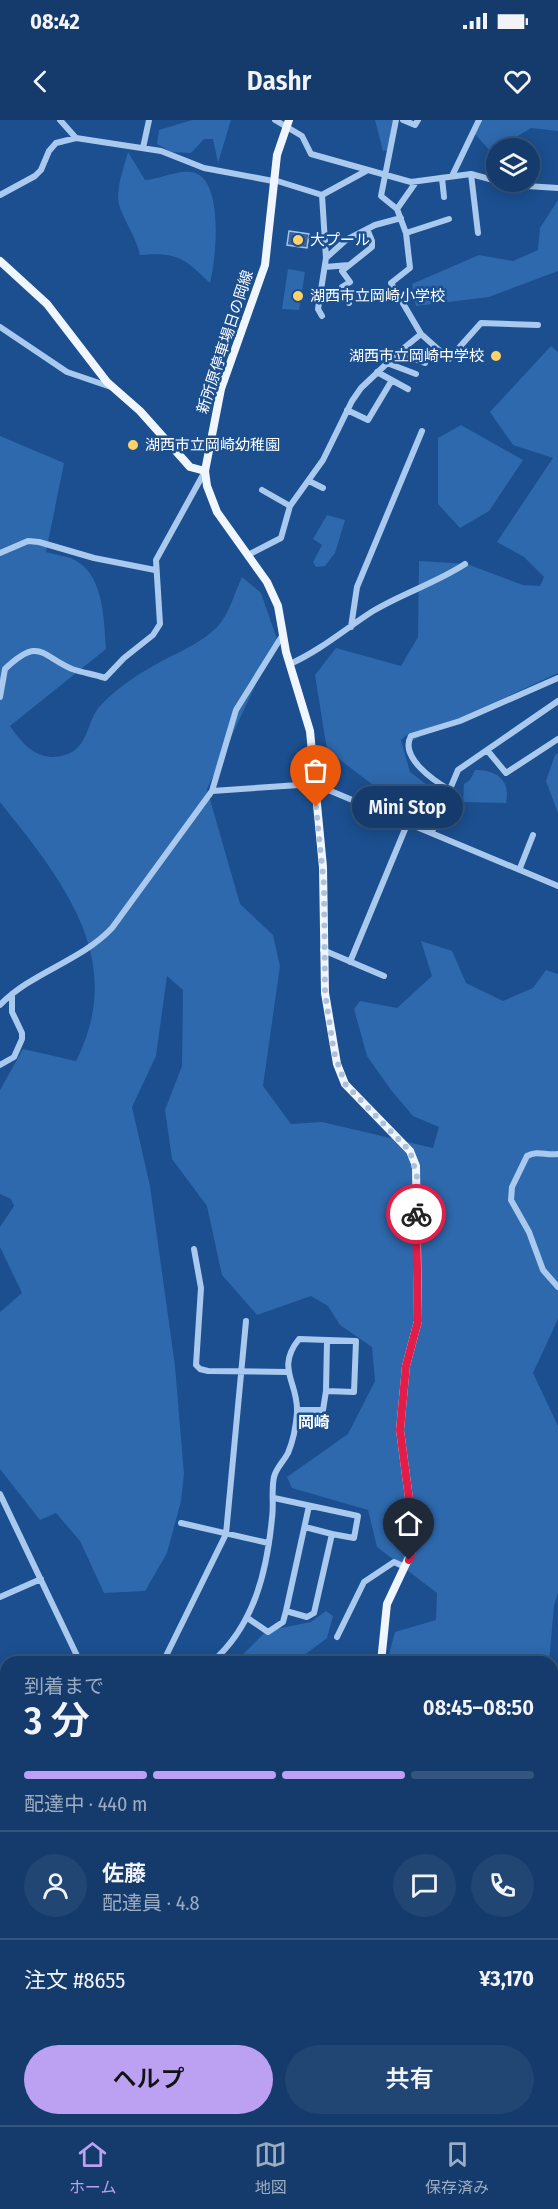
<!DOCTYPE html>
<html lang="ja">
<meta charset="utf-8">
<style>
:root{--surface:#143b6b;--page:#214673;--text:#f1f3f6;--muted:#9dadc1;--line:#33557e;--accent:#bca0f2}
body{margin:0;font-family:"Fira Sans Condensed","Noto Sans JP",sans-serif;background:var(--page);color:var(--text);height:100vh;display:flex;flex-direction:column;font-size:22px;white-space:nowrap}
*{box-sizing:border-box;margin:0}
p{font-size:20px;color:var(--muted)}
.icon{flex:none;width:33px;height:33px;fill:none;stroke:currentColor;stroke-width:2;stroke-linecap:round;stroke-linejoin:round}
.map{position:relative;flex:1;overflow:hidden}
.side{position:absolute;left:0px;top:1536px;width:558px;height:470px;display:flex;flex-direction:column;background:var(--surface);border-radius:18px 18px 0 0;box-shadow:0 3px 15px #0003,0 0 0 2px var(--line)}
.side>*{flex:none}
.controls{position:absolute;left:486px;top:18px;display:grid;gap:12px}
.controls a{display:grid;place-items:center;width:54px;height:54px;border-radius:50%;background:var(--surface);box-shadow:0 3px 15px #0003,0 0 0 2px var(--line);font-size:30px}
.pin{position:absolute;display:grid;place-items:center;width:51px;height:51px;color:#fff;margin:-62px -26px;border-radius:50% 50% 50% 0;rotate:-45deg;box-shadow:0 0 6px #0007}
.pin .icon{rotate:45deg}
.courier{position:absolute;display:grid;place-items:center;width:60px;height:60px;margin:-30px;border:4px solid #e11d48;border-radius:50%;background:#fff;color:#222;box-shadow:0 2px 8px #0007}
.bubble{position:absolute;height:42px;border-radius:21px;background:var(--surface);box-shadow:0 3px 15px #0003,0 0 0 2px var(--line);font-size:20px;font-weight:600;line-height:42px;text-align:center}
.overview em{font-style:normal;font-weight:600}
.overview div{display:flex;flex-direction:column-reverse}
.overview{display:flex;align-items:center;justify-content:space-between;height:102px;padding:0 24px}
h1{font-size:39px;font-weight:600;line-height:45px}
.bar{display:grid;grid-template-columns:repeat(4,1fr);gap:9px 6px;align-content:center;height:72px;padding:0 24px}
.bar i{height:8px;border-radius:4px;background:var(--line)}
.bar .current{background:var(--accent)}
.bar p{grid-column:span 4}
.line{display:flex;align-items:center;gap:15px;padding:0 24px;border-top:2px solid var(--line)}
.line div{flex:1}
.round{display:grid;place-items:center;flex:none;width:63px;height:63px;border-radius:32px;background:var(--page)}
.button{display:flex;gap:12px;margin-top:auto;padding:12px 24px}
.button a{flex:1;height:69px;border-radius:36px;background:var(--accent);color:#111;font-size:24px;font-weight:600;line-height:69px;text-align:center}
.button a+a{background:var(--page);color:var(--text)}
.status{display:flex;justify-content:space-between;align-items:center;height:42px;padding:0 30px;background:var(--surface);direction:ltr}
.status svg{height:16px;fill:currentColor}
header{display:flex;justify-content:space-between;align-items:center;height:78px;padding:0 24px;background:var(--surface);font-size:27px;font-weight:600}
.menu{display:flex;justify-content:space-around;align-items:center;height:84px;border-top:2px solid var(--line);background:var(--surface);font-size:16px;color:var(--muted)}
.menu a{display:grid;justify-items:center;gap:3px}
.menu .current{color:var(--accent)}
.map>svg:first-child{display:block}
.green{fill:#2e69ad}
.water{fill:#3c6290;stroke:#9cc4f0;stroke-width:1.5}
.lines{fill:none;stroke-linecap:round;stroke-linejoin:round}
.stream{stroke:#9cc4f0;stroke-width:1.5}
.minor{stroke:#a9c9ee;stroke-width:6}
.major{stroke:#f0f6ff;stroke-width:8}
.highway{stroke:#fff;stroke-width:9}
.done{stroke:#afc1d8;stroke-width:6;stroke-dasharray:0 10.8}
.route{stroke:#e11d48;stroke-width:8}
.poi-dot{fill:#ffd166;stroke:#1b4f8f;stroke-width:2}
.labels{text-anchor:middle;stroke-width:5;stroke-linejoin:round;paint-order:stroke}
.poi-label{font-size:15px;fill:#fff;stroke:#1b4f8f;text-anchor:start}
.street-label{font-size:15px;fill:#fff;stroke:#1b4f8f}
.neighbourhood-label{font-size:16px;font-weight:bold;fill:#fff;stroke:#1b4f8f}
</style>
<div class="status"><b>08:42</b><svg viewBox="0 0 49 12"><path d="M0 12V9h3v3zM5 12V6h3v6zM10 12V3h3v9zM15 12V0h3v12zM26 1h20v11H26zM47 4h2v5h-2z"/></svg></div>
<header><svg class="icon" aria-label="back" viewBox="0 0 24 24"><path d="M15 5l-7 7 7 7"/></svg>Dashr<svg class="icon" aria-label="heart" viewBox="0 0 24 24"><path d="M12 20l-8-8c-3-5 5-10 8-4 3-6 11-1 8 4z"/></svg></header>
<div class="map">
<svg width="558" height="2005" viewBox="0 0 558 2005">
<rect width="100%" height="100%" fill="#1b4f8f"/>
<!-- green -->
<path class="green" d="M192,0H231L218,43L213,19H204L191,33L171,32L157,24L159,10Z
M375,0H399L390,30L383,31Z
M482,0H558V11L531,8L491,32L475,14Z
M128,32L145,60C161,59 175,50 191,52C225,56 216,140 210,163C184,138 177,132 140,135C136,115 119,94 118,78C118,63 124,46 128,32Z
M558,80V151L489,177L416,186L412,164L479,135L513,141L538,130L540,108Z
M288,149L305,152L299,190L282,189Z
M551,226L558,232V553L409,622L407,615L401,620L410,652L431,668L433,677L418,689L402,687L327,630L315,555L336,528L401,546L418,517L419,441L467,444L523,465L540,466L544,457L524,437L497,422L553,338L513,325L490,292Z
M461,305L523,340L489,391L460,408L438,384V318Z
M0,316L64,343L46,432C56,435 70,436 78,442C104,458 104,502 106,529L10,606C23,625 39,643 65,635C90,627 86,600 101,585C114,571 132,558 148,549C170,535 199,526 218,506C229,494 235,472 242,457L261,473L277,519L207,669L240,784L273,815L280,846L263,966L291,1004L322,1002L433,1028L439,1007L413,996L391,970L367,936L354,889L360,881L397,888L432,856L421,821L452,831L466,863L503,881L533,868L546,850L558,854V1199L533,1253L558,1306V1472L554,1486L549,1542H387L395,1512L436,1500L437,1473L377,1427L368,1390L292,1368L287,1357L348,1314L375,1261L372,1227L340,1205L328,1186L311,1176L257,1195L222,1155L207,1086L172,1039L165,990L182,946L183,870L167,856L156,936L132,987L150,1066L175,1246L184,1354L181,1381L167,1433L145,1471L104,1473L80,1421L56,1393L40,1400L0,1349V1192L22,1173L0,1127V1107L14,1086L11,1079L0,1074V970L23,929L76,941C128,839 62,760 0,682Z
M327,395L345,400L335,433L325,446L316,447L313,442L322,425L313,419Z
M558,633V693L546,661L555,635Z
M475,650C497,650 511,660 506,683L463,682L464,664L470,660Z
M326,1491L333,1496L327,1518L295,1542H236L266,1511L311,1502Z"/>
<!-- water -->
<path class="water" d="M289,111L309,114L307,128L287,125Z"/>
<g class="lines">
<!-- stream -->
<path class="stream" d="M0,1591L6,1596
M87,2002L116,2000"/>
<!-- minor -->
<path class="minor" d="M60,0L76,18
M275,0L302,16L311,34L411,62L471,54L511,65L558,68
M396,0L381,76L397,89
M403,0L415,5L418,0
M143,28L149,0
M471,54L478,113
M452,56L479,0
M442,58L444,77
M274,60L322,75L326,138
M416,62L397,89L406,113L410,148L391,163L421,214
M0,75L35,56L41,50L49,31L56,23L76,18L161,31L204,48L273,61
M322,75L366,51
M406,113L449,99
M325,147L349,145
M349,183L342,167L350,162L342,151L372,127V121L367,109
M322,196L318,189L326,138L346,120L375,105L401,98
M0,207L67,252L111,267
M399,232L421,214L449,239L481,203L538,205
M387,243L416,254
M377,252L408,269
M347,290L368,300L392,260
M309,361L323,368
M262,370L290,386
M0,433L28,421L39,422L94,438L155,450
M248,435L281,418L290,386L323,340L352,281L361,268L399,232L425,243
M351,507L357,467L422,311
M290,544C321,530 345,509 373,491C403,473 436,463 465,444
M0,577L5,549C40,516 41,536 72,549C83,553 94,554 105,558L124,538L153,515L160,504L156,440L204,353
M487,630L506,653L558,619
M450,670C434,661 399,637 411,616L460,601L558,558
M212,671L314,664L558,766
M432,712L458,650L558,581
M520,748L533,715
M323,830L384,856
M350,842L408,702
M0,885C32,852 81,841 112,808L212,671L236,590L282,516
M0,945L14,937L22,919V913L12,892V874
M558,1034C546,1036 538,1030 527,1036L512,1067L511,1080L529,1112L543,1150L558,1167
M194,1129L201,1168L196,1245L200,1249L208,1251L288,1252
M326,1271L327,1221
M0,1374L80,1542
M181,1403L268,1423
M305,1407L332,1414
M0,1477L41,1459
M286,1491L309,1386
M249,1499L268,1512L283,1502L286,1491L307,1497L314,1493L332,1414L354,1418L358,1396L274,1378
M337,1517L364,1462L394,1442L405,1447
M163,1542L226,1414L246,1201
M212,1542C254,1506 267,1451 272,1398C274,1385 271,1370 274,1357C276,1348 284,1341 288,1333C293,1321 296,1306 297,1293C299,1263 275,1249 299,1219L356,1221L354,1272L326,1271L323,1290H297
M0,1570L6,1573
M552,1779L558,1772
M552,1801L558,1811
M552,1895L558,1892
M552,1951L557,1963L552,1986
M365,2000V2005
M459,2000L460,2005
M534,2005L539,2000"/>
<!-- major -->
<path class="major" d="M289,0L277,35L265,145L221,269L205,351L207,366L217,392L267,462L278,486L286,532L310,611L323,747L325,873L337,944L345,964L410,1031L416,1046L418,1201L406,1246L400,1310L412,1401V1431L387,1484L381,1542
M0,141L47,184L107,262L140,291L190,347L205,351"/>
<!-- highway -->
<path class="highway" d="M552,1699L558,1697
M0,1779L6,1776"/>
</g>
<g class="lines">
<!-- done -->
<path class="done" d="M316,687L324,765L325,873L334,932L345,964L410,1031L417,1057L416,1094"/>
<!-- route -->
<path class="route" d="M409,1440L412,1431V1401L400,1310L406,1246L418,1201L416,1094"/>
</g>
<!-- markers -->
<g class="poi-dot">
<circle cx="298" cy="120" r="6"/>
<circle cx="298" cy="176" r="6"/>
<circle cx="496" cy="236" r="6"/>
<circle cx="133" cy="325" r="6"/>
</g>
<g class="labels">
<!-- poi labels -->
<g class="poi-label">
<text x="310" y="125">大プール</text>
<text x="310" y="181">湖西市立岡崎小学校</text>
<text x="484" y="241" text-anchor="end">湖西市立岡崎中学校</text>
<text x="145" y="330">湖西市立岡崎幼稚園</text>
</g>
<!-- street labels -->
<g class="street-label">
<text transform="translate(225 222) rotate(-72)" y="5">新所原停車場日の岡線</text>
</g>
<!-- neighbourhood labels -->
<g class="neighbourhood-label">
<text x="314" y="1308">岡崎</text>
</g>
</g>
</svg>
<div class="controls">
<a><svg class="icon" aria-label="layers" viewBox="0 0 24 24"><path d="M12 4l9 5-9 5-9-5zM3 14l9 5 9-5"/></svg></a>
</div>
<div class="pin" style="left:316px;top:687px;background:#ea580c"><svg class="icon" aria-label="bag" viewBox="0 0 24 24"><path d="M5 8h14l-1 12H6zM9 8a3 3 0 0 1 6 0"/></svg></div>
<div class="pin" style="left:409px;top:1440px;background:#1f2937"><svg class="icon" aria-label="home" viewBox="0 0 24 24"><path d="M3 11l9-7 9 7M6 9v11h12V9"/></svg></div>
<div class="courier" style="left:416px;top:1094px"><svg class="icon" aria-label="bike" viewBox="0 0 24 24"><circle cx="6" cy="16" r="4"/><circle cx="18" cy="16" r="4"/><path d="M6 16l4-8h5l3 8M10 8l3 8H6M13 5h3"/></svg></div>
<div class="bubble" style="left:352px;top:666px;width:111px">Mini Stop</div>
<section class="side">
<div class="overview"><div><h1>3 分</h1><p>到着まで</p></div><em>08:45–08:50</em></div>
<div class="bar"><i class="current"></i><i class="current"></i><i class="current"></i><i></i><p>配達中 · 440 m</p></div>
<div class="line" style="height:108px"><a class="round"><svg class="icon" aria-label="person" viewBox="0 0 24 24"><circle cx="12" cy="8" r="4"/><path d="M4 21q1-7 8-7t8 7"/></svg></a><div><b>佐藤</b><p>配達員 · 4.8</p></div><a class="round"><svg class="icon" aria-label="chat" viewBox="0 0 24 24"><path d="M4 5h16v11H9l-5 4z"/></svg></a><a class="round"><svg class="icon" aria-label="phone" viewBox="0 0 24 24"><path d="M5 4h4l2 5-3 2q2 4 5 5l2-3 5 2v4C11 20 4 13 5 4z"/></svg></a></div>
<div class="line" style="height:78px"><div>注文 #8655</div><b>¥3,170</b></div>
<div class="button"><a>ヘルプ</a><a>共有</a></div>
</section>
</div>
<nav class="menu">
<a class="current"><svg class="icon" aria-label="home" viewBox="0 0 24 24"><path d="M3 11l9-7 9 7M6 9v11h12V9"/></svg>ホーム</a>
<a><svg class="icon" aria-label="map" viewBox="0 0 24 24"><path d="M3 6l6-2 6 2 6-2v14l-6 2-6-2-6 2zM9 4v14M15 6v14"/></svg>地図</a>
<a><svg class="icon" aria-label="saved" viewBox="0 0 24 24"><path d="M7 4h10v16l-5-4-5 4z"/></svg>保存済み</a>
</nav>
